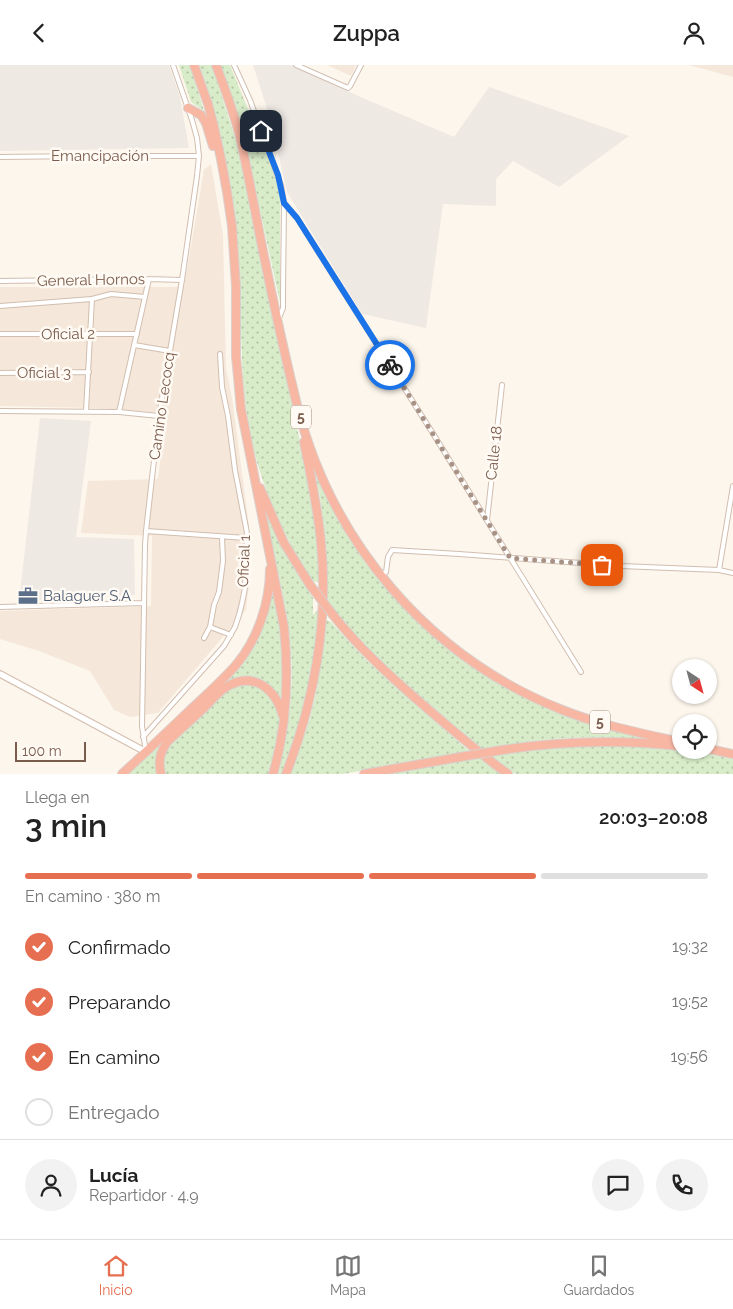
<!DOCTYPE html>
<html lang="es">
<meta charset="utf-8">
<style>
:root{--surface:#fff;--page:#f2f2f2;--text:#222;--muted:#767676;--line:#e0e0e0;--accent:#e76f51}
body{margin:0;font-family:Raleway,sans-serif;background:var(--page);color:var(--text);height:100vh;display:flex;flex-direction:column;font-size:19px;white-space:nowrap}
*{box-sizing:border-box;margin:0}
p{font-size:16px;color:var(--muted)}
.icon{flex:none;width:28px;height:28px;fill:none;stroke:currentColor;stroke-width:2;stroke-linecap:round;stroke-linejoin:round}
.map{position:relative;height:709px;overflow:hidden}
.sheet{display:flex;flex-direction:column;background:var(--surface);flex:1}
.sheet>*{flex:none}
.needle{width:32px;rotate:144deg}
.tools{position:absolute;left:672px;top:594px;display:grid;gap:10px}
.tools a{display:grid;place-items:center;width:45px;height:45px;border-radius:50%;background:var(--surface);box-shadow:0 1px 4px #0004;font-size:25px}
.scale{position:absolute;left:15px;bottom:12px;width:71px;box-sizing:border-box;padding-left:5px;border:2px solid #7a5c4d;border-top:0;font-size:14px;line-height:18px;white-space:nowrap;color:#7a5c4d;-webkit-text-stroke:4px #fffaf3;paint-order:stroke}
.pin{position:absolute;display:grid;place-items:center;width:42px;height:42px;color:#fff;margin:-21px;border-radius:10px;box-shadow:0 2px 8px #0006}
.courier{position:absolute;display:grid;place-items:center;width:50px;height:50px;margin:-25px;border:4px solid #1a73e8;border-radius:50%;background:#fff;color:#222;box-shadow:0 1px 6px #0007}
.head em{font-style:normal;font-weight:600}
.head div{display:flex;flex-direction:column-reverse}
.head{display:flex;align-items:center;justify-content:space-between;height:85px;padding:0 25px}
h1{font-size:32px;font-weight:600;line-height:38px}
.bar{display:grid;grid-template-columns:repeat(4,1fr);gap:8px 5px;align-content:center;height:60px;padding:0 25px}
.bar i{height:6px;border-radius:4px;background:var(--line)}
.bar .active{background:var(--accent)}
.bar p{grid-column:span 4}
.line{display:flex;align-items:center;gap:12px;padding:0 25px;border-top:1px solid var(--line)}
.line div{flex:1}
.round{display:grid;place-items:center;flex:none;width:52px;height:52px;border-radius:26px;background:var(--page)}
ol{padding:0 25px;list-style:none}
li{display:flex;align-items:center;gap:15px;height:55px}
li p{margin-inline-start:auto}
li .icon{padding:5px;border-radius:50%;background:var(--accent);color:#fff;stroke-width:4}
li:last-child{color:var(--muted)}
li i{width:28px;height:28px;border:2px solid var(--line);border-radius:50%}
header{display:flex;justify-content:space-between;align-items:center;height:65px;padding:0 25px;background:var(--surface);font-size:22px;font-weight:600}
.dock{display:flex;justify-content:space-around;align-items:center;height:70px;border-top:1px solid var(--line);background:var(--surface);font-size:14px;color:var(--muted)}
.dock a{display:grid;justify-items:center;gap:2px}
.dock .active{color:var(--accent)}
.map>svg:first-child{display:block}
.residential{fill:#f5e8da}
.industrial{fill:#efe9e4}
.grass{fill:url(#grass-dots)}
.lines{fill:none;stroke-linecap:round;stroke-linejoin:round}
.street-casing{stroke:#d1beb0;stroke-width:6}
.secondary-casing{stroke:#d6c0b0;stroke-width:8}
.highway-casing{stroke:#dad1cd;stroke-width:10}
.street{stroke:#fff;stroke-width:4}
.secondary{stroke:#fff;stroke-width:5.5}
.highway{stroke:#f7b7a3;stroke-width:8}
.highway-bridge-casing{stroke:#dad1cd;stroke-width:10;stroke-linecap:butt}
.highway-bridge{stroke:#f7b7a3;stroke-width:8}
.done{stroke:#a89285;stroke-width:5;stroke-dasharray:0 9}
.route{stroke:#1a73e8;stroke-width:6}
.labels{text-anchor:middle;stroke-width:5;stroke-linejoin:round;paint-order:stroke}
.shield{fill:#fffaf3;stroke:#a28b7f;stroke-width:1}
.shield-label{font-size:14px;font-weight:bold;fill:#7a5c4d}
.street-label{font-size:15px;fill:#7a5c4d;stroke:#fffaf3}
.service-label{font-size:15px;fill:#4e5e75;stroke:#fffaf3;text-anchor:start}
</style>
<header><svg class="icon" aria-label="back" viewBox="0 0 24 24"><path d="M15 5l-7 7 7 7"/></svg>Zuppa<svg class="icon" aria-label="person" viewBox="0 0 24 24"><circle cx="12" cy="8" r="4"/><path d="M4 21q1-7 8-7t8 7"/></svg></header>
<div class="map">
<svg width="733" height="709" viewBox="0 0 733 709">
<defs>
<pattern id="grass-dots" width="8" height="8" patternUnits="userSpaceOnUse" patternTransform="scale(1.25)"><rect width="8" height="8" fill="#d8ecc9"/><path d="M2 2h.1M6 6h.1" fill="none" stroke="#b4c2a5" stroke-width="1.8" stroke-linecap="round"/></pattern>
</defs>
<rect width="100%" height="100%" fill="#fdf6ec"/>
<!-- residential -->
<path class="residential" d="M327,0H356L351,11Z
M689,0H733V12Z
M211,99L223,170L226,303L232,333L249,461V520L246,545L158,648L130,652L114,645L90,606L39,586L0,574V546L151,541L152,471L81,468L88,416L158,414L166,349L152,347L96,343L0,341V222H184L204,105Z"/>
<!-- industrial -->
<path class="industrial" d="M0,0H169L180,32L189,83L0,86Z
M253,0H291L349,27L454,72L489,22L629,71L559,122L513,96L496,114V141L443,139L426,263L362,249L287,127L270,53Z
M40,353L91,356L76,472L134,474L135,530L19,536Z"/>
<!-- grass -->
<path class="grass" d="M179,0H190L204,46L191,37Z
M199,0H211L218,19L235,73L244,112L283,294L308,416L315,457L319,517L312,516C277,461 251,399 245,333C239,278 242,222 237,166C231,109 218,54 199,0Z
M220,0H230L273,106C277,120 282,132 280,147V237C262,157 248,77 220,0Z
M314,402C358,511 442,600 553,645C575,654 598,660 622,666C631,669 642,671 651,675C618,673 586,671 553,674C529,676 504,680 480,685L384,600L362,578L336,549L327,536L326,479L320,432Z
M265,447H266L287,492L313,533V550L317,545L318,548C317,603 301,658 282,709H278C289,665 295,621 290,576C285,532 274,490 265,447Z
M273,518L283,572V640C271,617 262,620 240,614L166,675L157,709H127L240,600Z
M326,555L331,557L368,597L469,686L343,709H291L310,653L317,624Z
M247,618L265,624L280,647V656L271,709H163V690L173,675L229,623Z
M553,680H647L688,685L733,694V709H515L493,694L494,688Z
M478,692L500,709H374Z"/>
<g class="lines">
<defs>
<path id="street" d="M234,0L250,35L281,120L284,138L283,229V243L279,253
M296,0L348,23L350,21L361,0
M0,92L84,91H199
M284,138L297,153L432,367L581,607
M0,216L149,214L182,215
M0,241L92,234L111,229L145,232
M0,269H137
M134,280L170,286
M0,308L89,307
M0,346L119,347L159,351
M86,346L92,234
M119,347L149,214
M487,455L502,320
M146,466L246,473
M719,505L733,421
M381,510L386,507L388,492L392,485L459,489L621,501L719,505L733,508
M0,542L144,538
M210,562L231,570
M204,573L210,562L214,540L219,527L223,496L222,472
M143,672L224,581L235,562L239,550L242,538L245,523L247,468L235,405L228,351L222,322L220,289
M146,687L142,661L145,480L146,466L159,351L182,215L197,111L199,91L197,73L192,55L173,0"/>
<path id="secondary" d="M0,609L146,687"/>
<path id="highway" d="M194,0L208,39L214,62L221,94L227,127L232,161L236,221V291L241,344L284,562C289,612 287,661 273,709
M216,0C225,24 234,48 240,72C249,112 256,152 264,191C274,241 285,291 297,340C332,478 428,591 560,644C599,660 640,668 681,677
M188,43L201,50L206,58L213,81
M260,423L284,478L310,520
M333,550C359,583 390,611 422,639C450,663 477,687 508,709
M709,684L733,689
M490,687C554,676 614,674 679,681
M122,709C145,688 167,667 189,646C205,631 222,616 236,600C258,574 270,537 270,504
M161,709C158,696 160,687 168,676C180,665 193,653 205,642C212,635 219,626 228,621C255,606 276,625 283,651
M286,709C314,637 329,556 321,478C318,444 311,411 304,377
M364,709L466,691"/>
</defs>
<!-- street casing -->
<use href="#street" class="street-casing"/>
<!-- secondary casing -->
<use href="#secondary" class="secondary-casing"/>
<!-- highway casing -->
<use href="#highway" class="highway-casing"/>
<!-- street -->
<use href="#street" class="street"/>
<!-- secondary -->
<use href="#secondary" class="secondary"/>
<!-- highway -->
<use href="#highway" class="highway"/>
<defs>
<path id="highway-bridge" d="M310,520L333,550
M466,691L490,687"/>
</defs>
<!-- highway-bridge casing -->
<use href="#highway-bridge" class="highway-bridge-casing"/>
<!-- highway-bridge -->
<use href="#highway-bridge" class="highway-bridge"/>
</g>
<g class="lines">
<!-- done -->
<path class="done" d="M390,300L510,493L602,500"/>
<!-- route -->
<path class="route" d="M261,66L278,110L284,138L297,153L390,300"/>
</g>
<!-- icons -->
<defs>
<symbol id="office-bare" viewBox="-9 -9 18 18"><path d="M-6-3h4V-5.5h4V-3h4V5H-6ZM-1-4.5V-3h2v-1.5ZM-6 0V1H6V0Z" fill="#5c6f8a" stroke="#fffaf3" stroke-width="2.5" paint-order="stroke"/></symbol>
</defs>
<g fill-rule="evenodd">
<use href="#office-bare" x="14" y="517" width="28" height="28"/>
</g>
<g class="labels">
<!-- shield labels -->
<g class="shield">
<rect x="291" y="340.5" width="20" height="23" rx="4"/>
<rect x="590" y="645.5" width="20" height="23" rx="4"/>
</g>
<g class="shield-label">
<text x="301" y="357">5</text>
<text x="600" y="662">5</text>
</g>
<!-- street labels -->
<g class="street-label">
<text x="100" y="96">Emancipación</text>
<text transform="translate(91 215) rotate(-1)" y="5">General Hornos</text>
<text transform="translate(68 269) rotate(-1)" y="5">Oficial 2</text>
<text x="44" y="313">Oficial 3</text>
<text transform="translate(162 341) rotate(-82)" y="5">Camino Lecocq</text>
<text transform="translate(494 388) rotate(-84)" y="5">Calle 18</text>
<text transform="translate(244 496) rotate(-88)" y="5">Oficial 1</text>
</g>
<!-- service labels -->
<g class="service-label">
<text x="43" y="536">Balaguer S.A</text>
</g>
</g>
</svg>
<div class="tools">
<a><svg class="needle" viewBox="-14 -14 28 28"><path d="M0-13l5 13h-10z" fill="#e53935"/><path d="M0 13l5-13h-10z" fill="#767676"/></svg></a>
<a><svg class="icon" aria-label="locate" viewBox="0 0 24 24"><circle cx="12" cy="12" r="6"/><path d="M12 2v4M12 18v4M2 12h4M18 12h4"/></svg></a>
</div>
<div class="scale">100 m</div>
<div class="pin" style="left:602px;top:500px;background:#ea580c"><svg class="icon" aria-label="bag" viewBox="0 0 24 24"><path d="M5 8h14l-1 12H6zM9 8a3 3 0 0 1 6 0"/></svg></div>
<div class="pin" style="left:261px;top:66px;background:#1f2937"><svg class="icon" aria-label="home" viewBox="0 0 24 24"><path d="M3 11l9-7 9 7M6 9v11h12V9"/></svg></div>
<div class="courier" style="left:390px;top:300px"><svg class="icon" aria-label="bike" viewBox="0 0 24 24"><circle cx="6" cy="16" r="4"/><circle cx="18" cy="16" r="4"/><path d="M6 16l4-8h5l3 8M10 8l3 8H6M13 5h3"/></svg></div>
</div>
<section class="sheet">
<div class="head"><div><h1>3 min</h1><p>Llega en</p></div><em>20:03–20:08</em></div>
<div class="bar"><i class="active"></i><i class="active"></i><i class="active"></i><i></i><p>En camino · 380 m</p></div>
<ol>
<li><svg class="icon" aria-label="check" viewBox="0 0 24 24"><path d="M5 12l5 5 9-10"/></svg>Confirmado<p>19:32</p></li>
<li><svg class="icon" aria-label="check" viewBox="0 0 24 24"><path d="M5 12l5 5 9-10"/></svg>Preparando<p>19:52</p></li>
<li><svg class="icon" aria-label="check" viewBox="0 0 24 24"><path d="M5 12l5 5 9-10"/></svg>En camino<p>19:56</p></li>
<li><i></i>Entregado</li>
</ol>
<div class="line" style="height:90px"><a class="round"><svg class="icon" aria-label="person" viewBox="0 0 24 24"><circle cx="12" cy="8" r="4"/><path d="M4 21q1-7 8-7t8 7"/></svg></a><div><b>Lucía</b><p>Repartidor · 4.9</p></div><a class="round"><svg class="icon" aria-label="chat" viewBox="0 0 24 24"><path d="M4 5h16v11H9l-5 4z"/></svg></a><a class="round"><svg class="icon" aria-label="phone" viewBox="0 0 24 24"><path d="M5 4h4l2 5-3 2q2 4 5 5l2-3 5 2v4C11 20 4 13 5 4z"/></svg></a></div>
</section>
<nav class="dock">
<a class="active"><svg class="icon" aria-label="home" viewBox="0 0 24 24"><path d="M3 11l9-7 9 7M6 9v11h12V9"/></svg>Inicio</a>
<a><svg class="icon" aria-label="map" viewBox="0 0 24 24"><path d="M3 6l6-2 6 2 6-2v14l-6 2-6-2-6 2zM9 4v14M15 6v14"/></svg>Mapa</a>
<a><svg class="icon" aria-label="saved" viewBox="0 0 24 24"><path d="M7 4h10v16l-5-4-5 4z"/></svg>Guardados</a>
</nav>
